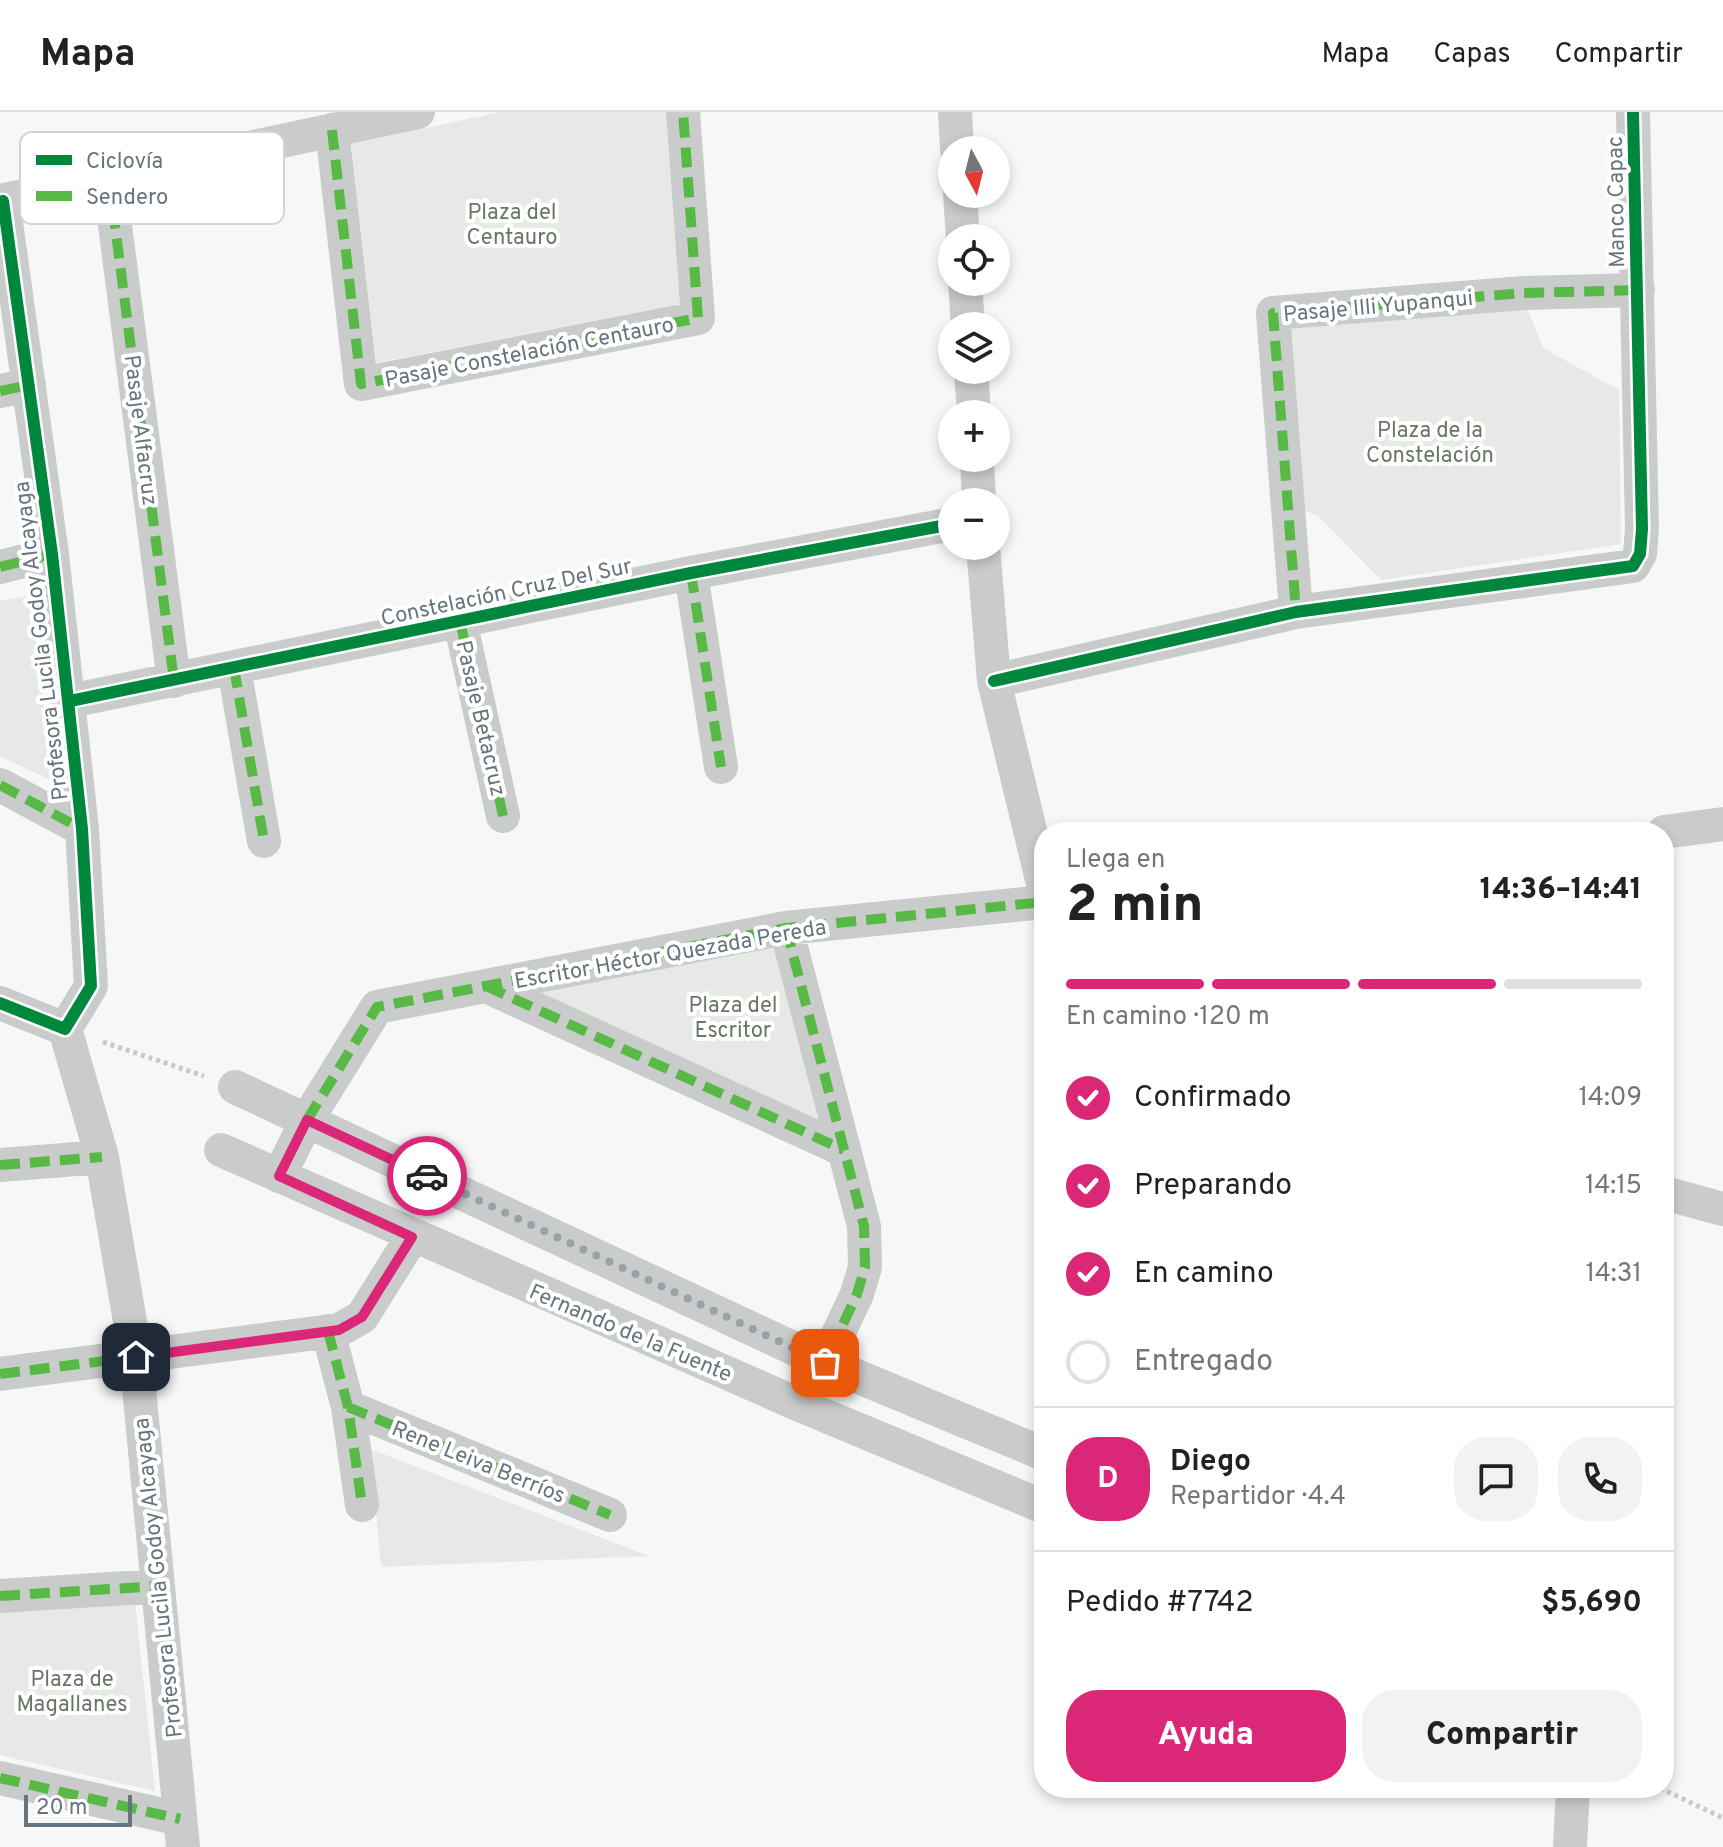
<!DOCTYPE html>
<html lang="es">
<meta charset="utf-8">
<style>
:root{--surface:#fff;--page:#f2f2f2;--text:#222;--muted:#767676;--line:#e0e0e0;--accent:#db2777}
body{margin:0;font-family:Overpass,sans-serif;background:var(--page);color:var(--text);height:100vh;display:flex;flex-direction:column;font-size:30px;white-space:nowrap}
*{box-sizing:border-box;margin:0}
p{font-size:26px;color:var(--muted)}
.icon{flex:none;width:44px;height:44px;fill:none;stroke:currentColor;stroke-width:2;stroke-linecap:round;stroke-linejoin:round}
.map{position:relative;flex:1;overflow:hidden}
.panel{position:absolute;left:1034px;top:710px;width:640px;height:976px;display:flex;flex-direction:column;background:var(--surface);border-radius:32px;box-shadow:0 4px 12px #0003}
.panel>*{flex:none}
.needle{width:52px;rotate:173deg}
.buttons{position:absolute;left:938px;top:24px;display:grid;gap:16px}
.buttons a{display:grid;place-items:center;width:72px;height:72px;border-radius:50%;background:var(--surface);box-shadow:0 4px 12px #0003;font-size:40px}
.scale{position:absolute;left:24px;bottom:20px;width:108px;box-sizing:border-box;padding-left:8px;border:4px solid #66747d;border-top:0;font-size:22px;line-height:28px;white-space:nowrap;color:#66747d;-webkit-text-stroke:6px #fff;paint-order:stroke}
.pin{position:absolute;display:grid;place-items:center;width:68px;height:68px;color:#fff;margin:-34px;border-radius:16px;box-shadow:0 4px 12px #0006}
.courier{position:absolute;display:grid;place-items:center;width:80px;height:80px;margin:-40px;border:6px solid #db2777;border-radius:50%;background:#fff;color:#222;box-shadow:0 2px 10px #0007}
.headline em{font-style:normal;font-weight:800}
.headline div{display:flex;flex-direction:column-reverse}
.headline{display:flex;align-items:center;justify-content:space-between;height:136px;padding:0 32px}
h1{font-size:52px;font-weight:800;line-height:60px}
.bar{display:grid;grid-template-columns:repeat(4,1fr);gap:12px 8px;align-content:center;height:96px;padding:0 32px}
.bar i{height:10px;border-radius:6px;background:var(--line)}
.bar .active{background:var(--accent)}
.bar p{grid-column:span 4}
.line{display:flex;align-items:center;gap:20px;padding:0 32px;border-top:2px solid var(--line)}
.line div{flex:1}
.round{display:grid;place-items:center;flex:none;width:84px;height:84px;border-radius:32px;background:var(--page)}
ol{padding:0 32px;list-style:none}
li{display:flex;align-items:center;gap:24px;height:88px}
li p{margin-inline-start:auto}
li .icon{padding:8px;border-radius:50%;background:var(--accent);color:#fff;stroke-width:4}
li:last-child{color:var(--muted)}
li i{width:44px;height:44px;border:4px solid var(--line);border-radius:50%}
.button{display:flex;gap:16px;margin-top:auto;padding:16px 32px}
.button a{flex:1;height:92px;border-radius:32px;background:var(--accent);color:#fff;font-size:32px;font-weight:800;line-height:92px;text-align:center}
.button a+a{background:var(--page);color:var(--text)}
header{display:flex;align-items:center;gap:48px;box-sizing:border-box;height:112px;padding:0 40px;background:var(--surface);border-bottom:2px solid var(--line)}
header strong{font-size:38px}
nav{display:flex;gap:44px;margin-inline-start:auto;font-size:28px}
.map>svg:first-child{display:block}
.green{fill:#e6e9e5}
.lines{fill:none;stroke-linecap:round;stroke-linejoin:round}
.path{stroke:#c8c9ca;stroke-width:5;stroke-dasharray:4 4;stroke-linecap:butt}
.minor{stroke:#cacccc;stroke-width:34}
.quiet{stroke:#58b947;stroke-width:10;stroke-dasharray:20 10;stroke-linecap:butt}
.cycleway-casing{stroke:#fff;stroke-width:17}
.cycleway{stroke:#00873e;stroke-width:12}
.done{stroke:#99a2a8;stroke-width:8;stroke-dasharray:0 14.4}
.route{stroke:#db2777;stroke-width:10}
.labels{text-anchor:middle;stroke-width:8;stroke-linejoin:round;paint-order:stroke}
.street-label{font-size:22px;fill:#66747d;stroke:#fff}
.park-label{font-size:22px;fill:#687665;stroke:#fff}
.key{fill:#fff;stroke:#d1d5d8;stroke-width:2}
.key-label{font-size:22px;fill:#66747d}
</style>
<header>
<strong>Mapa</strong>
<nav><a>Mapa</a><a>Capas</a><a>Compartir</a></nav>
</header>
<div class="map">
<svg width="1723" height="1735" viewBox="0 0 1723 1735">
<rect width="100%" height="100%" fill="#f7f7f7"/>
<!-- green -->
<path class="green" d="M500,0H666L680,192L376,251L351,32Z
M1528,198L1543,236L1619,278L1621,432L1381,468L1317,403L1300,398L1287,208Z
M32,483L52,669L0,644V489Z
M782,829L833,1023L518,878Z
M370,1337L649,1444L381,1455Z
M135,1490L155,1679L0,1643V1499Z"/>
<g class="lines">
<!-- path -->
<path class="path" d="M103,930L204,964
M1660,1676L1723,1706"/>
<!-- minor -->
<path class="minor" d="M955,0L957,38
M332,18L361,272L698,206L683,0
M109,67L174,569
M960,82L963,126
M0,89L418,0
M965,170L968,214
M971,258L974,302
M0,279L29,273
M977,346L979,390
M983,434L994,569L1044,776
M0,455L52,442
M691,461L721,655
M1296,500L1273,201L1524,181L1638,178
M460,509L503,704
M234,556L264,729
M994,569L1296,500L1633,454L1640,442L1642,417L1633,0
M70,589L691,461L952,412
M0,673L82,717
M1664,720L1723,712
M786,816L864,1114L865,1155L857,1182L815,1271
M486,874L844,1038
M0,891L65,917L91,874L82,717L52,442L3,89
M65,917L102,1045L136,1245L183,1735
M235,975L825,1251L1044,1342
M221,1038L802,1294L1044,1395
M0,1053L102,1045
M279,1064L307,1008L377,895L786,816L1044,790
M1664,1081L1723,1097
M328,1219L348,1295L362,1393
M0,1262L339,1218L362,1205L412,1125
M348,1295L610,1403
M0,1484L158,1474
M0,1666L180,1707
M1570,1735L1573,1676"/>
<!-- quiet -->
<path class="quiet" d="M332,18L361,272L698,206L683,0
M109,67L174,569
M1638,178L1642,417L1640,442L1633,454L1296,500L1273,201L1524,181Z
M0,279L29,273
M0,455L52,442
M691,461L721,655
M460,509L503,704
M234,556L264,729
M0,673L82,717
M786,816L864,1114L865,1155L857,1182L825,1251
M486,874L844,1038
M307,1008L377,895L786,816L1044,790
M0,1053L102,1045
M328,1219L348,1295L362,1393
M0,1262L136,1245
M348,1295L610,1403
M0,1484L158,1474
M0,1666L180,1707"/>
<defs>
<path id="cycleway" d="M994,569L1296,500L1633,454L1640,442L1642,417L1633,0
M70,589L691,461L952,412
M0,891L65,917L91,874L82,717L52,442L3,89"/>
</defs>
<!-- cycleway casing -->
<use href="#cycleway" class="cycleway-casing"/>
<!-- cycleway -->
<use href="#cycleway" class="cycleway"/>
</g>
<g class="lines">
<!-- done -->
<path class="done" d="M427,1064L825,1251"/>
<!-- route -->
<path class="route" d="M136,1245L339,1218L362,1205L412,1125L279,1064L307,1008L427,1064"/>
</g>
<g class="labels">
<!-- street labels -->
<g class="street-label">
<text transform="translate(1615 90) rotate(-91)" y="8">Manco Capac</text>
<text transform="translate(1378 193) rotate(-5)" y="8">Pasaje Illi Yupanqui</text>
<text transform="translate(529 239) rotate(-11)" y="8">Pasaje Constelación Centauro</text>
<text transform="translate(142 318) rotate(83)" y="8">Pasaje Alfacruz</text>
<text transform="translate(506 479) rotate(-12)" y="8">Constelación Cruz Del Sur</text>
<text transform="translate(40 529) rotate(-97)" y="8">Profesora Lucila Godoy Alcayaga</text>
<text transform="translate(482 606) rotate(77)" y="8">Pasaje Betacruz</text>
<text transform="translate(670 841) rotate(-10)" y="8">Escritor Héctor Quezada Pereda</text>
<text transform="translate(631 1220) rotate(23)" y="8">Fernando de la Fuente</text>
<text transform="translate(479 1349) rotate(22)" y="8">Rene Leiva Berríos</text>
<text transform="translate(157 1466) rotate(-96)" y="8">Profesora Lucila Godoy Alcayaga</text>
</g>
<!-- park labels -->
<g class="park-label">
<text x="512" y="107">Plaza del<tspan x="512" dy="25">Centauro</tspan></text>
<text x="1430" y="325">Plaza de la<tspan x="1430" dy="25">Constelación</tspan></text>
<text x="733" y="900">Plaza del<tspan x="733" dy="25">Escritor</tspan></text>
<text x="72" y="1574">Plaza de<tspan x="72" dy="25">Magallanes</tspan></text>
</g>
</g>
<!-- legend -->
<rect x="20" y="20" width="264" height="92" rx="12" class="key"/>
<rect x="36" y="43" width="36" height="10" fill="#00873e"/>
<rect x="36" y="79" width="36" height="10" fill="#58b947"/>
<g class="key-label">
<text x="86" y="56">Ciclovía</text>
<text x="86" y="92">Sendero</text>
</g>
</svg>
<div class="buttons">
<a><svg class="needle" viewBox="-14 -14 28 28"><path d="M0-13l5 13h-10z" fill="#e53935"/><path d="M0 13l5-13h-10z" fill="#767676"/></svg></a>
<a><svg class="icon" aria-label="locate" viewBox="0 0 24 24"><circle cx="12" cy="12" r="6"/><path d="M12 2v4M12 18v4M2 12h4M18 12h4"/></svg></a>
<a><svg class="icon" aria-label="layers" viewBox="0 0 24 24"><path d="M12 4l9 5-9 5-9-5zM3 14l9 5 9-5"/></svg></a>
<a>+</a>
<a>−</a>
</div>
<div class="scale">20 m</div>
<div class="pin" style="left:825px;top:1251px;background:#ea580c"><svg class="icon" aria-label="bag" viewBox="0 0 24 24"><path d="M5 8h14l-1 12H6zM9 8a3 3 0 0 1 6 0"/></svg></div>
<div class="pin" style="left:136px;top:1245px;background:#1f2937"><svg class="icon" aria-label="home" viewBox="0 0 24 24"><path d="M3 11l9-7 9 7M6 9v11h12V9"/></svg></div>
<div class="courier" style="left:427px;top:1064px"><svg class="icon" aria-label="car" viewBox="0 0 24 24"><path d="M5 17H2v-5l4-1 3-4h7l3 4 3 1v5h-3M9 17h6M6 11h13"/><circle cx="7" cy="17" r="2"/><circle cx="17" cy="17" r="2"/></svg></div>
<section class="panel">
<div class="headline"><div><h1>2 min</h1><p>Llega en</p></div><em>14:36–14:41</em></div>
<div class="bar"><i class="active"></i><i class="active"></i><i class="active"></i><i></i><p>En camino · 120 m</p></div>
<ol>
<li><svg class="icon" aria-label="check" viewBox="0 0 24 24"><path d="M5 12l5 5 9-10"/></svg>Confirmado<p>14:09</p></li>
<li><svg class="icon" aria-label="check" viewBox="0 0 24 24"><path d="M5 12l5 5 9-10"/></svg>Preparando<p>14:15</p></li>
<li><svg class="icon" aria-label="check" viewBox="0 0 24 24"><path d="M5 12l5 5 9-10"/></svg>En camino<p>14:31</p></li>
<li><i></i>Entregado</li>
</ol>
<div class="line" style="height:144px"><b class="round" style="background:var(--accent);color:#fff">D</b><div><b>Diego</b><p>Repartidor · 4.4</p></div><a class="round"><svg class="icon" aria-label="chat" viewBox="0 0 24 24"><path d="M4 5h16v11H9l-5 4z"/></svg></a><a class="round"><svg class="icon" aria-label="phone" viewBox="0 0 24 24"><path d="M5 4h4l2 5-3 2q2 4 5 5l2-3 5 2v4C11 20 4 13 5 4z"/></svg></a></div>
<div class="line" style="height:104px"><div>Pedido #7742</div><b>$5,690</b></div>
<div class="button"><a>Ayuda</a><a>Compartir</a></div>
</section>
</div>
